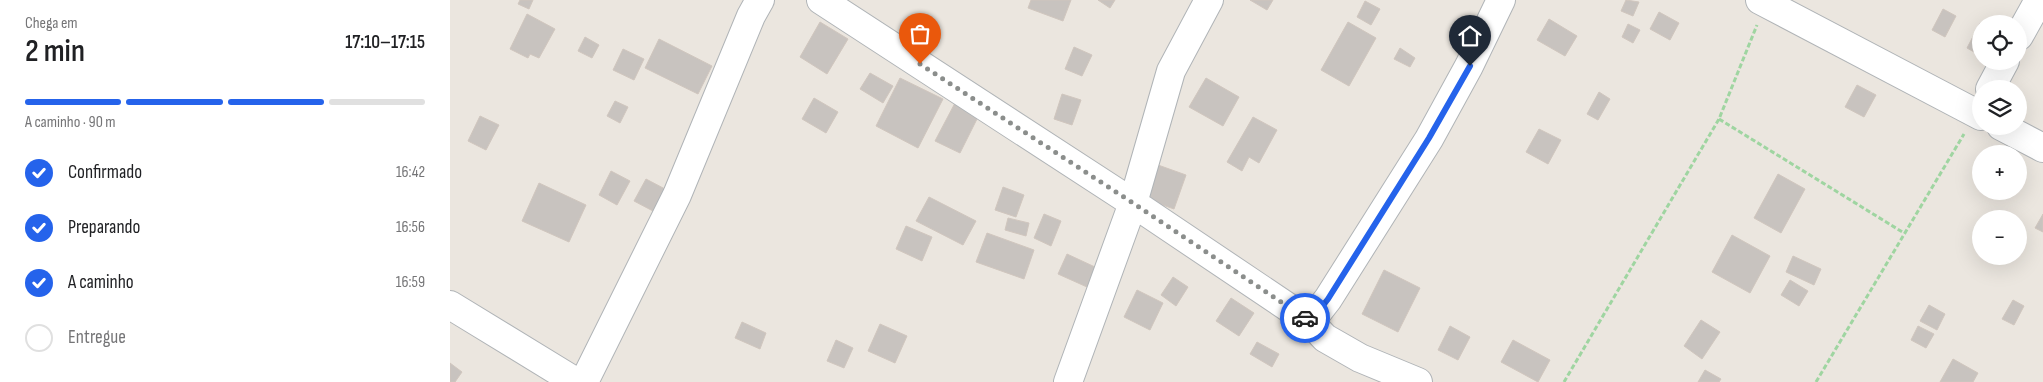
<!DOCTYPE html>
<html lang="pt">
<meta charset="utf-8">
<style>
:root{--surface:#fff;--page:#f6f6f6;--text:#202124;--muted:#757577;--line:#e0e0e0;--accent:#2563eb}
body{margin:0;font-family:"Sofia Sans Condensed",sans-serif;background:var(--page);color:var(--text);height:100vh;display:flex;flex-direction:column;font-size:19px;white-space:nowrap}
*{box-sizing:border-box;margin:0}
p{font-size:16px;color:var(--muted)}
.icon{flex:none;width:28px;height:28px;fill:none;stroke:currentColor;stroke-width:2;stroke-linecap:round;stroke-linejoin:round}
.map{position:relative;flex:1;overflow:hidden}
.drawer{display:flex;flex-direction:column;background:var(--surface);width:450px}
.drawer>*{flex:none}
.controls{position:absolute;left:1522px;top:15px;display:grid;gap:10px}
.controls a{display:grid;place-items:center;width:55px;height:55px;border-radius:50%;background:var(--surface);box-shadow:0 5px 20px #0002;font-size:25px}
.pin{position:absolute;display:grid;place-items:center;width:42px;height:42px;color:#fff;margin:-51px -21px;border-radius:50% 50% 50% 0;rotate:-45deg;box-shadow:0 0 5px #0007}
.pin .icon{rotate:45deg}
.courier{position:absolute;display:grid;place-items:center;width:50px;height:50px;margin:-25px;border:4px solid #2563eb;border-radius:50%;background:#fff;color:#222;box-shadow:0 1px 6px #0007}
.head em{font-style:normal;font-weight:600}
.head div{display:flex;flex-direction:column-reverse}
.head{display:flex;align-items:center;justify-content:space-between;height:85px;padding:0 25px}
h1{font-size:32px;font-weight:600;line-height:38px}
.bar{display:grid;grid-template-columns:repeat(4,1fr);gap:8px 5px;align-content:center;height:60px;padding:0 25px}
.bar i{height:6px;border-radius:4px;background:var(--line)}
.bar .on{background:var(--accent)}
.bar p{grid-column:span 4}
ol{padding:0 25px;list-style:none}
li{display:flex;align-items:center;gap:15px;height:55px}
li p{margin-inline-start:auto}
li .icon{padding:5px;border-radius:50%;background:var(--accent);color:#fff;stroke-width:4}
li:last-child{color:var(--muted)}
li i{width:28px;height:28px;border:2px solid var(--line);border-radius:50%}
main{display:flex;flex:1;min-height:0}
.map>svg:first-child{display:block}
.building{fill:#c8c3bf;stroke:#d0c6be}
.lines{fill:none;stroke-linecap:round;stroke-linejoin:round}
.minor-casing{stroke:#b0b4b7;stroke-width:30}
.path{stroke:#9fd5a1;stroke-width:3;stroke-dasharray:5 2.5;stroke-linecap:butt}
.minor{stroke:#fff;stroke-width:28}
.done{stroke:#8b8e8c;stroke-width:5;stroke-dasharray:0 9}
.route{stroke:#2563eb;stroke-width:6}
</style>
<main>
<section class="drawer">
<div class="head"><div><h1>2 min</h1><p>Chega em</p></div><em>17:10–17:15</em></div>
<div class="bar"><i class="on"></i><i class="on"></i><i class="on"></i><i></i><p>A caminho · 90 m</p></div>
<ol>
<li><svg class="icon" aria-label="check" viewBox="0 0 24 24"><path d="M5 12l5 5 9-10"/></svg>Confirmado<p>16:42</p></li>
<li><svg class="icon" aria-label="check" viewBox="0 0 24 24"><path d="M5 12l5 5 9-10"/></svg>Preparando<p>16:56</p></li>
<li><svg class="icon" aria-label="check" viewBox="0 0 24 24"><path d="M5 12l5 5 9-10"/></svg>A caminho<p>16:59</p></li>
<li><i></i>Entregue</li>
</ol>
</section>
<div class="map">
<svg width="1593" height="382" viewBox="0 0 1593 382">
<rect width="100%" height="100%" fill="#ebe6df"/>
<!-- building -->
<path class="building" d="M70,0H83L79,9L68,4Z
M581,0H621L613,21L578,8Z
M648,0H665L660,8Z
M800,0H823L817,10Z
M1176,0L1189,2L1183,16L1171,11Z
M915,1L930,9L921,25L907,17Z
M1493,9L1506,16L1495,37L1482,30Z
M1209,12L1229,23L1220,40L1200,29Z
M77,14L105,29L89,58L80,54L78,58L60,49Z
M1099,19L1127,36L1115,56L1087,40Z
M370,22L398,39L377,74L350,57Z
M898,22L926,38L899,86L871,70Z
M1530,23L1532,24L1531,56L1517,48Z
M1178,24L1190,30L1183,43L1172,37Z
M135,37L149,45L142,58L128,51Z
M209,39L262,66L248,94L195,68Z
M624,47L642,55L632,76L615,69Z
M950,48L965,58L960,67L944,59Z
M173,49L194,59L184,80L163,70Z
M420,73L443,86L433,103L410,89Z
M450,78L493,99L468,148L426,126Z
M756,78L789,97L773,126L739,107Z
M1407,85L1426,95L1414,117L1395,107Z
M1149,92L1160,99L1148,120L1137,114Z
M612,94L631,100L622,125L604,119Z
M364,98L388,112L376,133L352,119Z
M165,101L178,107L170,123L157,116Z
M505,103L529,115L510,153L485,141Z
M30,116L49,125L36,150L18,141Z
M803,117L827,130L809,163L799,157L792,171L777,162Z
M1089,129L1111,140L1098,164L1076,152Z
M708,165L736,175L724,209L696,199Z
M161,171L180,181L167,205L149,195Z
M1328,174L1355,189L1331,233L1304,218Z
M196,179L215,189L203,211L184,201Z
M89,183L136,205L119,242L72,221Z
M553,187L574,195L566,217L545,210Z
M479,197L526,221L513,245L466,221Z
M594,214L611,221L601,246L584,238Z
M1593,214V232L1585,228Z
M558,218L579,223L576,236L555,230Z
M456,226L482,237L472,261L446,249Z
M537,233L584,250L574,279L526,262Z
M1282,235L1320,256L1300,293L1262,272Z
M617,254L645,267L637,287L608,274Z
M1343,256L1371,269L1364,285L1336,272Z
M934,270L970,288L948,332L912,314Z
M723,277L738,287L726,306L711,295Z
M1340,280L1358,291L1349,306L1331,295Z
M687,290L713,303L700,330L674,317Z
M781,298L804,313L789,336L766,321Z
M1563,300L1574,306L1564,325L1552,319Z
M1479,305L1495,314L1487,330L1470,321Z
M1251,320L1270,332L1252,359L1234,346Z
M292,322L316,333L310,349L285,338Z
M430,324L457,336L445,363L418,351Z
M1000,326L1020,337L1008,360L988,350Z
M1468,326L1484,334L1476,348L1461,340Z
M386,340L403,348L394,368L377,361Z
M1063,340L1100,360L1088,382L1051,362Z
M807,342L829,354L822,367L800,354Z
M1503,359L1528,373L1523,382H1490Z
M0,363L12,372L5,382H0Z
M1255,370L1271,379L1269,382H1248Z"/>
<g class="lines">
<defs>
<path id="minor" d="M371,0L683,203L860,322
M1310,0L1531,116
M1569,36L1589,0
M1540,89L1555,61
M1551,126L1593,148
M0,305L126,382
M134,382L227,195L301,16L310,0
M618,382L683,203L721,71L759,0
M968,382L910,358L875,338L860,322L878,299L979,139L1019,66L1051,0"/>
</defs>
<!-- minor casing -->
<use href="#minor" class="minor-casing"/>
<!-- path -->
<path class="path" d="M1269,119L1454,233
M1114,382L1269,119L1307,25
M1366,382L1514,134"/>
<!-- minor -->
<use href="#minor" class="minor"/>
</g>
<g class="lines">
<!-- done -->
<path class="done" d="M470,64L683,203L855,318"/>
<!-- route -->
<path class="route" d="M855,318L860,322L878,299L979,138L1020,66"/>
</g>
</svg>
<div class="controls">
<a><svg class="icon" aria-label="locate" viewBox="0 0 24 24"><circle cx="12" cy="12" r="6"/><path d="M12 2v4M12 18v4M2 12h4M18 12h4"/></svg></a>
<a><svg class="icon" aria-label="layers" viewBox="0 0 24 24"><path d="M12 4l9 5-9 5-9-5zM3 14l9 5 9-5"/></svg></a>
<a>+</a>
<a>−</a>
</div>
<div class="pin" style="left:470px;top:64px;background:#ea580c"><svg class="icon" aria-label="bag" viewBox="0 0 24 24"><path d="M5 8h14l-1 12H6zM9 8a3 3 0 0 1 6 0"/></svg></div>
<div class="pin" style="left:1020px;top:66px;background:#1f2937"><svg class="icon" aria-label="home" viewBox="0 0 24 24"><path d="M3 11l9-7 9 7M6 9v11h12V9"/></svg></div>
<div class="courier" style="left:855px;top:318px"><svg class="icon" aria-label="car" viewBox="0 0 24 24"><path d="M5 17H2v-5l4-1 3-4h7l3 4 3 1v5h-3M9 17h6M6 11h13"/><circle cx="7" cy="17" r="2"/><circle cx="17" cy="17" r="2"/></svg></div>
</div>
</main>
